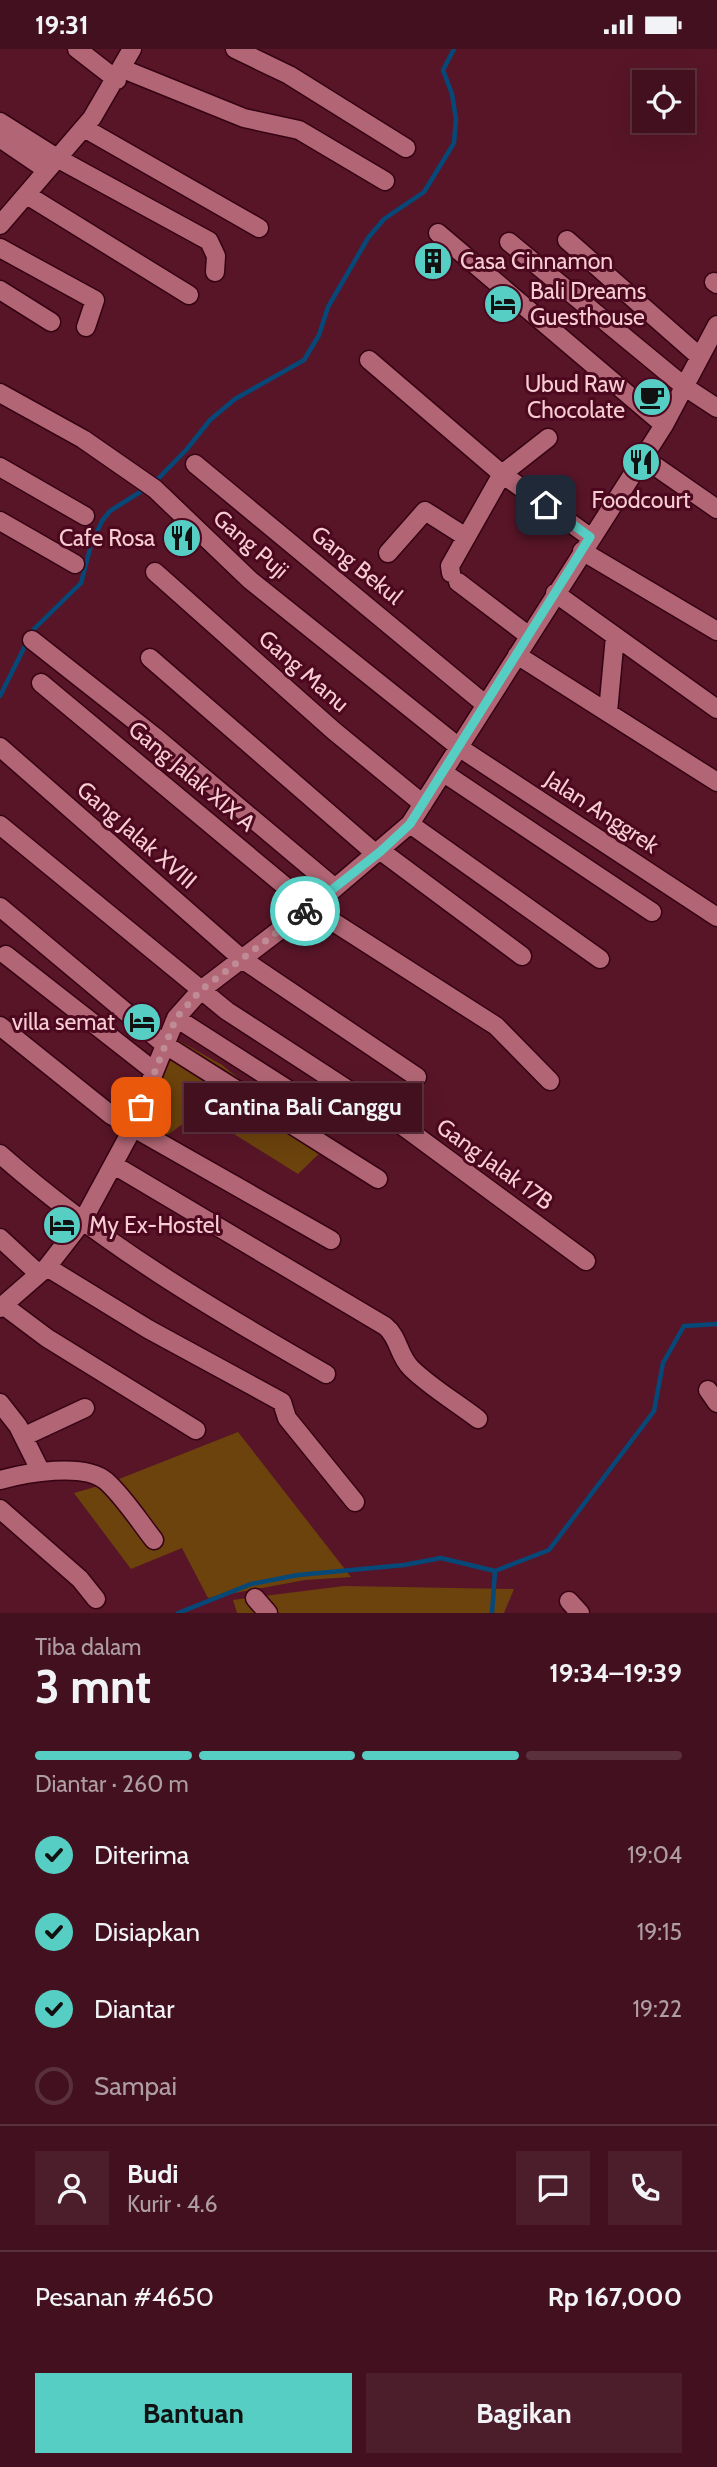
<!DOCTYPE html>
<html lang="id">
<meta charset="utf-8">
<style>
:root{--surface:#42101e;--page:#4c1e2b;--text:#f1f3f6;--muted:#ae9da4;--line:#5a303c;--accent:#56cec4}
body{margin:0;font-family:Cabin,sans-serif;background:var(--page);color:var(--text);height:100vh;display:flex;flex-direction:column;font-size:26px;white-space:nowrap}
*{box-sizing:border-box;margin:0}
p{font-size:23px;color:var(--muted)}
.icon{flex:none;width:38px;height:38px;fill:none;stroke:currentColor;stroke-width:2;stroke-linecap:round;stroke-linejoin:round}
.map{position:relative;height:1564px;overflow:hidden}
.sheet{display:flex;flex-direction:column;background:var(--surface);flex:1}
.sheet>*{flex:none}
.controls{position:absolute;left:632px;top:21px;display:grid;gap:14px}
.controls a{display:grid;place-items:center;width:63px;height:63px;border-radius:0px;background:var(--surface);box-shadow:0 7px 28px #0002,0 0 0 2px var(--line);font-size:35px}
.pin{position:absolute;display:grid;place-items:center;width:60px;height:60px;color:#fff;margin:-30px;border-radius:14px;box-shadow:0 4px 10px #0006}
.courier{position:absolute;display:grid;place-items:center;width:70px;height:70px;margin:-35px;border:5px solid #56cec4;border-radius:50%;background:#fff;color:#222;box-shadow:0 2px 9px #0007}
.bubble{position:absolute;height:49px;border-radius:0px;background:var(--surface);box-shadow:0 7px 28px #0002,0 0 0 2px var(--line);font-size:23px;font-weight:800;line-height:49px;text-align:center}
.overview em{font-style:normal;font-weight:800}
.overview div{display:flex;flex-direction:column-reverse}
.overview{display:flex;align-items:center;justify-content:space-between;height:119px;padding:0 35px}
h1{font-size:46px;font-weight:800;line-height:52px}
.bar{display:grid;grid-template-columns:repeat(4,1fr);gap:10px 7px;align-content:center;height:84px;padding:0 35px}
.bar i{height:9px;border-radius:5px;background:var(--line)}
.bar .selected{background:var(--accent)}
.bar p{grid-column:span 4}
.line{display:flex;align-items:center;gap:18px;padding:0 35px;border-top:2px solid var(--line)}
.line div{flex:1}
.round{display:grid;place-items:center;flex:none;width:74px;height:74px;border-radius:0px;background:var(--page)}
ol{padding:0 35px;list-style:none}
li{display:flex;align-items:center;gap:21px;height:77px}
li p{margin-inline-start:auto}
li .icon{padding:7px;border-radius:50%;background:var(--accent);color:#111;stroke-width:4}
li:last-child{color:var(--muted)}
li i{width:38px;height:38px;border:4px solid var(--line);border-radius:50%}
.cta{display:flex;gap:14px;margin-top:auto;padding:14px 35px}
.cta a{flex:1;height:80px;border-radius:0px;background:var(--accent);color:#111;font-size:28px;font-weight:800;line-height:80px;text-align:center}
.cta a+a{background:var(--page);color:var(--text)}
.status{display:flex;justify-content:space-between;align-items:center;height:49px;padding:0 35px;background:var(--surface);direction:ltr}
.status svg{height:19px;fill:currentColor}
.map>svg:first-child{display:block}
.green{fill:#6c430c}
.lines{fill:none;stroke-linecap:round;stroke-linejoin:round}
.stream{stroke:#064878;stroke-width:4.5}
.minor-casing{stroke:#350313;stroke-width:21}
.minor{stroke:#b26675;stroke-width:18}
.done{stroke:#bf8c96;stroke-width:7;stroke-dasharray:0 12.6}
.route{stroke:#56cec4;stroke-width:9}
.labels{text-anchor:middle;stroke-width:6;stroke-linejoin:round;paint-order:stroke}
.poi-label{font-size:23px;fill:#f7ccd2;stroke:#4c081f;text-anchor:start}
.street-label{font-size:23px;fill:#f7ccd2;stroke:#4c081f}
</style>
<div class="status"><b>19:31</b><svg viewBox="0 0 49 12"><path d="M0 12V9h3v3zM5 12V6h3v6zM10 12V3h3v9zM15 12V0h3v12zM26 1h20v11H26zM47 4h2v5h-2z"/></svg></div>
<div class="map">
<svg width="717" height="1564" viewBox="0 0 717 1564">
<rect width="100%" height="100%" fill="#581528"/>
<!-- green -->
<path class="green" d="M169,986L222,1016L325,1099L298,1125L199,1063L158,1093L134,1082Z
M238,1383L351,1528L305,1531L208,1549L182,1499L131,1520L74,1444L109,1434Z
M344,1537L514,1540L504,1564H237L233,1551Z"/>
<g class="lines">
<!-- stream -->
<path class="stream" d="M153,435L187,400L210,371L235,350L304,311L319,286L328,258L368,189L384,170L424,143L454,94L456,70L452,45L443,21L454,0
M0,647L33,581L81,534L91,496L102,472L110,462L145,440
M178,1564L251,1535L298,1526L404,1516L441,1509L495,1522L549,1501L654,1362L663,1314L684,1277L717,1275
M492,1564L495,1522"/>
<defs>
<path id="minor" d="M77,0L117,31
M235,0L289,26L406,99
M123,20L244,69L299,81L385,132
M0,73L57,109L209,192L216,207L215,223
M84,79L259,179
M0,89L47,121
M27,146L189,246
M0,176L92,69L132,0
M438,184L664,376
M567,191L700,308
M509,193L685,338L717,359
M0,199L95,251L86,278
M714,233L717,235
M0,241L51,273
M369,311L502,425L548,389
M0,344L83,390L155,440L250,531L460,699L717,868
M642,408L717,460
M195,415L486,656
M0,418L85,467
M0,472L75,515
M582,502L717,582
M388,504L425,462L466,488
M155,523L334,682L423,755
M451,524L450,517L502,425L590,488
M458,533L529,587
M555,544L717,660
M32,591L154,687L335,839
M517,606L717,733
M150,609L376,805
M41,634L310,858L496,977L550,1032
M608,663L615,587
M0,698L242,910L417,1028
M444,724L652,863
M410,775L600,910
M0,776L227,962L396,1072L586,1212
M381,802L522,907
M0,858L164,995L378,1130
M6,906L154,1022
M176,969L331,1068
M0,977L111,1066L331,1191
M0,1105C102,1195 209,1258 326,1325
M114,1116L385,1277C399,1288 398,1306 411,1319C430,1338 456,1353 478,1370
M0,1189L39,1225
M47,1218L148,1280L282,1353L287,1369L355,1453
M3,1256L47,1289L196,1381
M0,1259L47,1218L82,1173L128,1088L176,969L201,941L335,839L410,775L664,376L717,276
M708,1341L717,1354
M0,1354L18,1377L41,1423
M25,1387L85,1359
M0,1431C25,1424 84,1413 106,1432C124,1448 139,1472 154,1491
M0,1460L80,1530L96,1550
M255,1549L268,1564
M569,1552L580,1564"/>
</defs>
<!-- minor casing -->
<use href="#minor" class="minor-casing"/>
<!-- minor -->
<use href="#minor" class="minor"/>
</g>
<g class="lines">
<!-- done -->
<path class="done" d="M141,1058L176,969L201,941L305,862"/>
<!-- route -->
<path class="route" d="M305,862L381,802L410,775L590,488L546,456"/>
</g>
<!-- icons -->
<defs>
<symbol id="building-disc" viewBox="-11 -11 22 22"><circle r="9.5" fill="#56cec4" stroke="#4c081f"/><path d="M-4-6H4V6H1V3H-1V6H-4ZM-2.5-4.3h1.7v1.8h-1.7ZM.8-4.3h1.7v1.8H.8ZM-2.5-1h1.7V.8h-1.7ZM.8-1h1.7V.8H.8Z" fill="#111"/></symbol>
<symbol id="hotel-disc" viewBox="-11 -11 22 22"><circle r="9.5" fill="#56cec4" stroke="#4c081f"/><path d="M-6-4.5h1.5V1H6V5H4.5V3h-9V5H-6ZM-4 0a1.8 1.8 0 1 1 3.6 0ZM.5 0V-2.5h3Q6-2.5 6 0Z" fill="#111"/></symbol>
<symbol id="cafe-disc" viewBox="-11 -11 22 22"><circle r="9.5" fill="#56cec4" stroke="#4c081f"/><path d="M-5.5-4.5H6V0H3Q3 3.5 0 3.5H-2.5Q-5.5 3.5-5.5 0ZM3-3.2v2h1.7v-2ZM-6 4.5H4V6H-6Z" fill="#111"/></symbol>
<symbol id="restaurant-disc" viewBox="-11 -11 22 22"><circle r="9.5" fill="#56cec4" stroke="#4c081f"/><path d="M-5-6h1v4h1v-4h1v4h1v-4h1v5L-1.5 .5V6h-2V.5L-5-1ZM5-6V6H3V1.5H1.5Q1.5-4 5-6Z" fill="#111"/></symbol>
</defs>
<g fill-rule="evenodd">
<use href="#building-disc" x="411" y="190" width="44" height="44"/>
<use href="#hotel-disc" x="481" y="233" width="44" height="44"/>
<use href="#cafe-disc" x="630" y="326" width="44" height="44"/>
<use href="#restaurant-disc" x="619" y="391" width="44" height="44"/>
<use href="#restaurant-disc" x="160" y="467" width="44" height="44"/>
<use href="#hotel-disc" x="120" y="951" width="44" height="44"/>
<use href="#hotel-disc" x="40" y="1154" width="44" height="44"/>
</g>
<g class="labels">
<!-- poi labels -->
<g class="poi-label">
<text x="460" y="220">Casa Cinnamon</text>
<text x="530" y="250">Bali Dreams<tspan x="530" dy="26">Guesthouse</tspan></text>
<text x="625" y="343" text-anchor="end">Ubud Raw<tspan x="625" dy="26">Chocolate</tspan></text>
<text x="641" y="459" text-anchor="middle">Foodcourt</text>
<text x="155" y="497" text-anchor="end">Cafe Rosa</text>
<text x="115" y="981" text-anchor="end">villa semat</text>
<text x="89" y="1184">My Ex-Hostel</text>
</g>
<!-- street labels -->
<g class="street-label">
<text transform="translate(251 495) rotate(41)" y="8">Gang Puji</text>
<text transform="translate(357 516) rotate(39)" y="8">Gang Bekul</text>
<text transform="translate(304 622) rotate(41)" y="8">Gang Manu</text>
<text transform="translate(192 727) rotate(40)" y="8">Gang Jalak XIX A</text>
<text transform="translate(602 763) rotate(33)" y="8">Jalan Anggrek</text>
<text transform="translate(137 786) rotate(41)" y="8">Gang Jalak XVIII</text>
<text transform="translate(495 1115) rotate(36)" y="8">Gang Jalak 17B</text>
</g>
</g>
</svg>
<div class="controls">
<a><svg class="icon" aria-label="locate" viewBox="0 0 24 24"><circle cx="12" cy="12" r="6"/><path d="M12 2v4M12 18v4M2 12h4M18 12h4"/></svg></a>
</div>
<div class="pin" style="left:141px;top:1058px;background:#ea580c"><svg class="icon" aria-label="bag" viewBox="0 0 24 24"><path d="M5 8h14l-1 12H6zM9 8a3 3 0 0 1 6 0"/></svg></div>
<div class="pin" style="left:546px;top:456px;background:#1f2937"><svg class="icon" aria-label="home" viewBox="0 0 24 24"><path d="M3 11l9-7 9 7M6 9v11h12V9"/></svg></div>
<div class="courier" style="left:305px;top:862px"><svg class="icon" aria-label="bike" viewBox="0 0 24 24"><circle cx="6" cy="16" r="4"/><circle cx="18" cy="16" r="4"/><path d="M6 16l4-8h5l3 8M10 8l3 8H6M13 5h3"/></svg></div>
<div class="bubble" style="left:184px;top:1034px;width:238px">Cantina Bali Canggu</div>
</div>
<section class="sheet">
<div class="overview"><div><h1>3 mnt</h1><p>Tiba dalam</p></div><em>19:34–19:39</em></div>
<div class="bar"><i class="selected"></i><i class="selected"></i><i class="selected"></i><i></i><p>Diantar · 260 m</p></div>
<ol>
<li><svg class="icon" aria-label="check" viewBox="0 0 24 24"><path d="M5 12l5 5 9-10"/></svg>Diterima<p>19:04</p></li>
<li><svg class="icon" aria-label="check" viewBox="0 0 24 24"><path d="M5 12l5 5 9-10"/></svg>Disiapkan<p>19:15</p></li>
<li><svg class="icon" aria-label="check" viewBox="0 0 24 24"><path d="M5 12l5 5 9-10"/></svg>Diantar<p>19:22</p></li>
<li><i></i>Sampai</li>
</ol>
<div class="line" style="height:126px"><a class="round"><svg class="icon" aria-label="person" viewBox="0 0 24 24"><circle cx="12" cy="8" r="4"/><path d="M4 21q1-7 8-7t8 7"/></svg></a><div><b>Budi</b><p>Kurir · 4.6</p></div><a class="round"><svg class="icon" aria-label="chat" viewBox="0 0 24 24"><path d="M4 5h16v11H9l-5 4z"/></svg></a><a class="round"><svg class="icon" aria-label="phone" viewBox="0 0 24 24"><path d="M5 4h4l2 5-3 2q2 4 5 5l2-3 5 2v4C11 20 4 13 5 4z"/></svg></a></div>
<div class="line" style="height:91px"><div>Pesanan #4650</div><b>Rp 167,000</b></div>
<div class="cta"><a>Bantuan</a><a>Bagikan</a></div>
</section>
